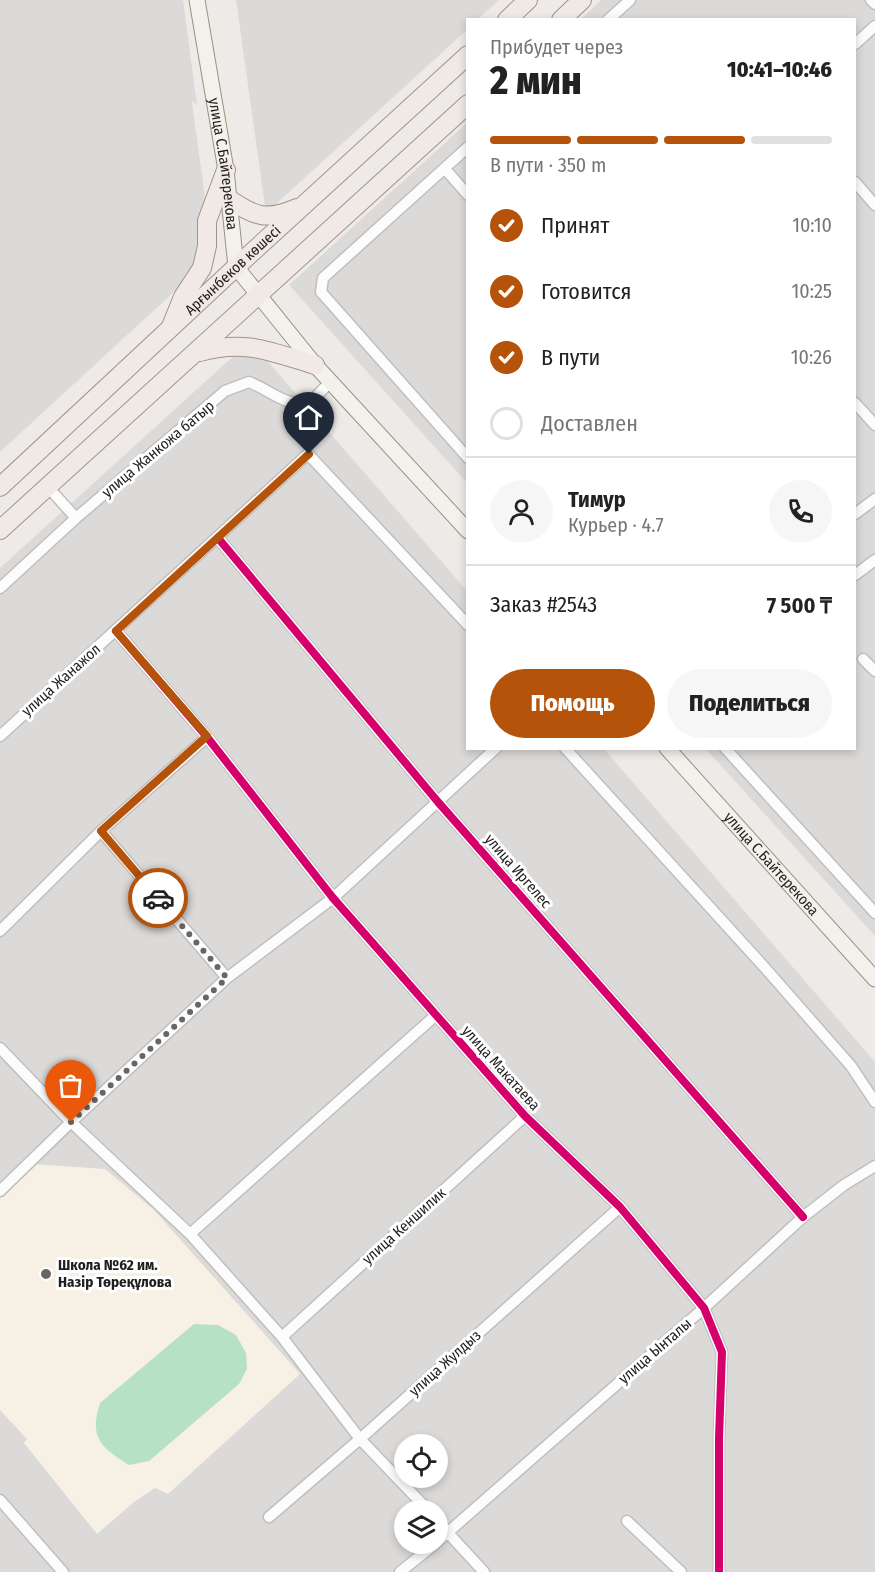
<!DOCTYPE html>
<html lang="ru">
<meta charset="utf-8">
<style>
:root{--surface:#fff;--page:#f6f6f6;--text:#222;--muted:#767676;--line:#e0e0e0;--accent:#b45309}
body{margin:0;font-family:"Fira Sans Condensed",sans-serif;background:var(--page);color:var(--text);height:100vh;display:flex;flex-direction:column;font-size:22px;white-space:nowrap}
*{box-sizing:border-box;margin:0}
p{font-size:20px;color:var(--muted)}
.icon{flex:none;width:33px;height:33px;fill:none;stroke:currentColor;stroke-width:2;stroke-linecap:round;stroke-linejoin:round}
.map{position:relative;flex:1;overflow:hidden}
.drawer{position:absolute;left:466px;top:18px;width:390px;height:732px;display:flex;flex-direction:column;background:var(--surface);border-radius:0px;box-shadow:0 3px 9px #0003}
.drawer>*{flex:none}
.buttons{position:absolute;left:394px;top:1434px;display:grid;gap:12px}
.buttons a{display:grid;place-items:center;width:54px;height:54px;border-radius:50%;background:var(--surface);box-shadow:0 3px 9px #0003;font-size:30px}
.pin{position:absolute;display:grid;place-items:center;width:51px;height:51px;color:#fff;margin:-62px -26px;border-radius:50% 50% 50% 0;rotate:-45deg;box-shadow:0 0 6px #0007}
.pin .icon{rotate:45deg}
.courier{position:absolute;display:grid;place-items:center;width:60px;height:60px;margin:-30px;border:4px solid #b45309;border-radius:50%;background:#fff;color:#222;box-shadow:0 2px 8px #0007}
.headline em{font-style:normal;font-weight:800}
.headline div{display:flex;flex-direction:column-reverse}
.headline{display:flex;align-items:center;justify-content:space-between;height:102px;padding:0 24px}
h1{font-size:39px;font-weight:800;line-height:45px}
.bar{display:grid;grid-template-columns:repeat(4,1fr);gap:9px 6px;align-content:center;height:72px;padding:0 24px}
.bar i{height:8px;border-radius:4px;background:var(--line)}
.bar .selected{background:var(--accent)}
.bar p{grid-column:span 4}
.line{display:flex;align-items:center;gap:15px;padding:0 24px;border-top:2px solid var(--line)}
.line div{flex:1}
.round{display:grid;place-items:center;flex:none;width:63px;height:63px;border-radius:32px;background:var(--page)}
ol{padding:0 24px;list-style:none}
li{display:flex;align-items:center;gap:18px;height:66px}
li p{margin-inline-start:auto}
li .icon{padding:6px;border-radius:50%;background:var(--accent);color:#fff;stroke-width:4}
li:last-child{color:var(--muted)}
li i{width:33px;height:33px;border:3px solid var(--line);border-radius:50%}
.action{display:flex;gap:12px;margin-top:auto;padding:12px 24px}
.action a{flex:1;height:69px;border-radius:36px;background:var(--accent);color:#fff;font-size:24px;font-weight:800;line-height:69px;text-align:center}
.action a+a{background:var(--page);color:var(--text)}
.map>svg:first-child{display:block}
.residential{fill:#dcdad9;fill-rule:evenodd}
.education{fill:#f6f1e4}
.religious{fill:#dbdad9}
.pitch{fill:#b6e1c5}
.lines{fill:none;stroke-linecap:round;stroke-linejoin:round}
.street-casing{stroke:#c0bfbe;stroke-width:13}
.secondary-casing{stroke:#979381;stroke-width:17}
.primary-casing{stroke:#a29386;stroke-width:20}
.street{stroke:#fcfcfc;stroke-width:10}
.secondary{stroke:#f3f1eb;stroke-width:15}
.primary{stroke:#f0e9e5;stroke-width:18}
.cycleway-casing{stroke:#fff;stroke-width:11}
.cycleway{stroke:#d6006c;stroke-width:8}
.done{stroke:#676665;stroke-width:6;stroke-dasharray:0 10.8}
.route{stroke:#b45309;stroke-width:8}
.poi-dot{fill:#676665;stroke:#fff;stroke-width:2}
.labels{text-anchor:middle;stroke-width:6;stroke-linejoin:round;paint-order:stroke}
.street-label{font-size:15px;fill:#1f1f1f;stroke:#fff}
.poi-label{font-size:15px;font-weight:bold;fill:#1f1f1f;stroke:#fff;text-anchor:start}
</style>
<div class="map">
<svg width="875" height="1572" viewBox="0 0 875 1572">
<rect width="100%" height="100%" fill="#edeae8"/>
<!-- residential -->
<path class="residential" d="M0,0H178L213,256L0,452Z
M236,0H499L478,19L468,20V29L266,213Z
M601,0H875V936L706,749L855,748V20H580Z
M468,122V484L289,285Z
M250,341L468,592V748L604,749L875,1062V1572H0V568ZM405,1444H438V1478H405ZM405,1510H438V1544H405Z"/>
<!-- education -->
<path class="education" d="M34,1164L105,1169L153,1209L300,1374L168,1494L155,1488L134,1502L97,1534L24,1443L27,1439L0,1410V1195Z"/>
<!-- religious -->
<path class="religious" d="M166,0H183L197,105L177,87Z"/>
<!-- pitch -->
<path class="pitch" d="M194,1324L218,1325L236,1335L246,1353L247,1369L239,1384L149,1461L129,1465C100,1447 89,1437 100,1403Z"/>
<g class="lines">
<defs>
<path id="street" d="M871,0L875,4
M608,20L630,0
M855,44L875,26
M468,147L323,278L321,292L468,458
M445,169L468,195
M855,182L875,205
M855,403L875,425
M48,487L76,518
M855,514L875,499
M218,538L438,802L803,1217
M855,575L875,560
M0,588L76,518L225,391L249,382C270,390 284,406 309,404L330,382
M116,631L207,737L333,898L525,1116L620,1207L704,1308L722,1352L719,1438V1572
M863,659L875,671
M0,736L308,454L468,625
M565,748L766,969L851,1066L875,1102
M725,748L875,913
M101,831L227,978
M0,931L101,831L207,737
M0,1048L71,1122L190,1234L282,1337L360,1439L428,1510
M0,1191L71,1122L227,978L333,898L496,748
M190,1234L436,1015
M282,1337L525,1116
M0,1500L63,1572
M269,1517L360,1439L620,1207
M627,1521L681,1572
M438,1522L484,1572
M438,1541L704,1308L803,1217L844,1185L875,1166
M400,1572L435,1544"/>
<g id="secondary">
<path id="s1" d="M197,0L226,170L236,267L315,365L468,531"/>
<path id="s2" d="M667,748L875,979"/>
</g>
<g id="primary">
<path d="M507,20L528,0"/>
<path d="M561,20L582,0"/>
<path d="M229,199C255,217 267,221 297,208"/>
<path d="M172,324L183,297L202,268L207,246V221L226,170"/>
<path d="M200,352C246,339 271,352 315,365"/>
<path id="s3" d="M0,487L236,267L468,55"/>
<path d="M0,530L468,104"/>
</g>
</defs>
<!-- street casing -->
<use href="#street" class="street-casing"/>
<!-- secondary casing -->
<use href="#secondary" class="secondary-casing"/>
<!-- primary casing -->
<use href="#primary" class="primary-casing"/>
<!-- street -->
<use href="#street" class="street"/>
<!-- secondary -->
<use href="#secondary" class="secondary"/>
<!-- primary -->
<use href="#primary" class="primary"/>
<defs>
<path id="cycleway" d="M218,538L438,802L803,1217
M116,631L207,737L333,898L525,1116L620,1207L704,1308L722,1352L719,1438V1572"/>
</defs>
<!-- cycleway casing -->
<use href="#cycleway" class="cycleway-casing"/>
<!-- cycleway -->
<use href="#cycleway" class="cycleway"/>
</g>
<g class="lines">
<!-- done -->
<path class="done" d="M71,1122L227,978L158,898"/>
<!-- route -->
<path class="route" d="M158,898L101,831L207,736L116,631L309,454"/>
</g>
<!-- markers -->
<circle class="poi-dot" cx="46" cy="1274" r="6"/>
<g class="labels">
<!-- street labels -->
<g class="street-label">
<text dy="5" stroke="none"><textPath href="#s1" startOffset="166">улица С.Байтерекова</textPath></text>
<text dy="5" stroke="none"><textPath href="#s3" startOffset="318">Арғынбеков көшесі</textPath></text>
<text transform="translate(158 449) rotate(-40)" y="5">улица Жанкожа батыр</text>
<text transform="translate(61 680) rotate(-42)" y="5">улица Жанажол</text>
<text dy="5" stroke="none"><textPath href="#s2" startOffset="156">улица С.Байтерекова</textPath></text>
<text transform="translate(518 871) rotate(49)" y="5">улица Иргелес</text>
<text transform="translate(501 1068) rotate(48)" y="5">улица Макатаева</text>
<text transform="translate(404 1226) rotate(-42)" y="5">улица Кеншилик</text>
<text transform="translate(655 1351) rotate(-41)" y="5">улица Ынталы</text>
<text transform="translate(445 1363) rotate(-42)" y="5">улица Жулдыз</text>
</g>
<!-- poi labels -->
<g class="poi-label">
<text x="58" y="1270">Школа №62 им.<tspan x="58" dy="17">Назір Төреқұлова</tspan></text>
</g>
</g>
</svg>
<div class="buttons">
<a><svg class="icon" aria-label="locate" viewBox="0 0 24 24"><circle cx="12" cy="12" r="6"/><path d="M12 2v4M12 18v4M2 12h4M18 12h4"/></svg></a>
<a><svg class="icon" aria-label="layers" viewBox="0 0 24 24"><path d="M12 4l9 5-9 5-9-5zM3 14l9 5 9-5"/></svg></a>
</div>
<div class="pin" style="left:71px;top:1122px;background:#ea580c"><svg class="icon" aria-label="bag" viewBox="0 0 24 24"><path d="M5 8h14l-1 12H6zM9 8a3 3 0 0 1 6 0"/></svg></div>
<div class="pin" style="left:309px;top:454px;background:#1f2937"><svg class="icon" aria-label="home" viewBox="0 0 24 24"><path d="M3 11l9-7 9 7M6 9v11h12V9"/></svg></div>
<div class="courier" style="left:158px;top:898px"><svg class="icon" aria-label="car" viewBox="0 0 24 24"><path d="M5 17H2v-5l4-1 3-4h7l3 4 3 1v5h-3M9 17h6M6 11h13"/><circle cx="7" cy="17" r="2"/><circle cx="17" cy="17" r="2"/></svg></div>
<section class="drawer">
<div class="headline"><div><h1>2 мин</h1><p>Прибудет через</p></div><em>10:41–10:46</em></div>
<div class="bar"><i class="selected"></i><i class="selected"></i><i class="selected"></i><i></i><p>В пути · 350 m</p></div>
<ol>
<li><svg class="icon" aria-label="check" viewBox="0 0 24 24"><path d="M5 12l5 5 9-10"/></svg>Принят<p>10:10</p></li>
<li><svg class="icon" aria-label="check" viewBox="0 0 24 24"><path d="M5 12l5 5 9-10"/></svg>Готовится<p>10:25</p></li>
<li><svg class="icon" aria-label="check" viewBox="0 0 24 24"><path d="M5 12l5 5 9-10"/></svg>В пути<p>10:26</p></li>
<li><i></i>Доставлен</li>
</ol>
<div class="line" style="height:108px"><a class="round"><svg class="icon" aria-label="person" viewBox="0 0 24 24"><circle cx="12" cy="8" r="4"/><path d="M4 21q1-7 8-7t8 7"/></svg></a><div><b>Тимур</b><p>Курьер · 4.7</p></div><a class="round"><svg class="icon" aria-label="phone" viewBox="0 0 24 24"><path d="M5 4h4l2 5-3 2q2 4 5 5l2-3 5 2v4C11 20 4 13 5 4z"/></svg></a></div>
<div class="line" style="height:78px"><div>Заказ #2543</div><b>7 500 ₸</b></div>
<div class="action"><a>Помощь</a><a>Поделиться</a></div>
</section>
</div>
